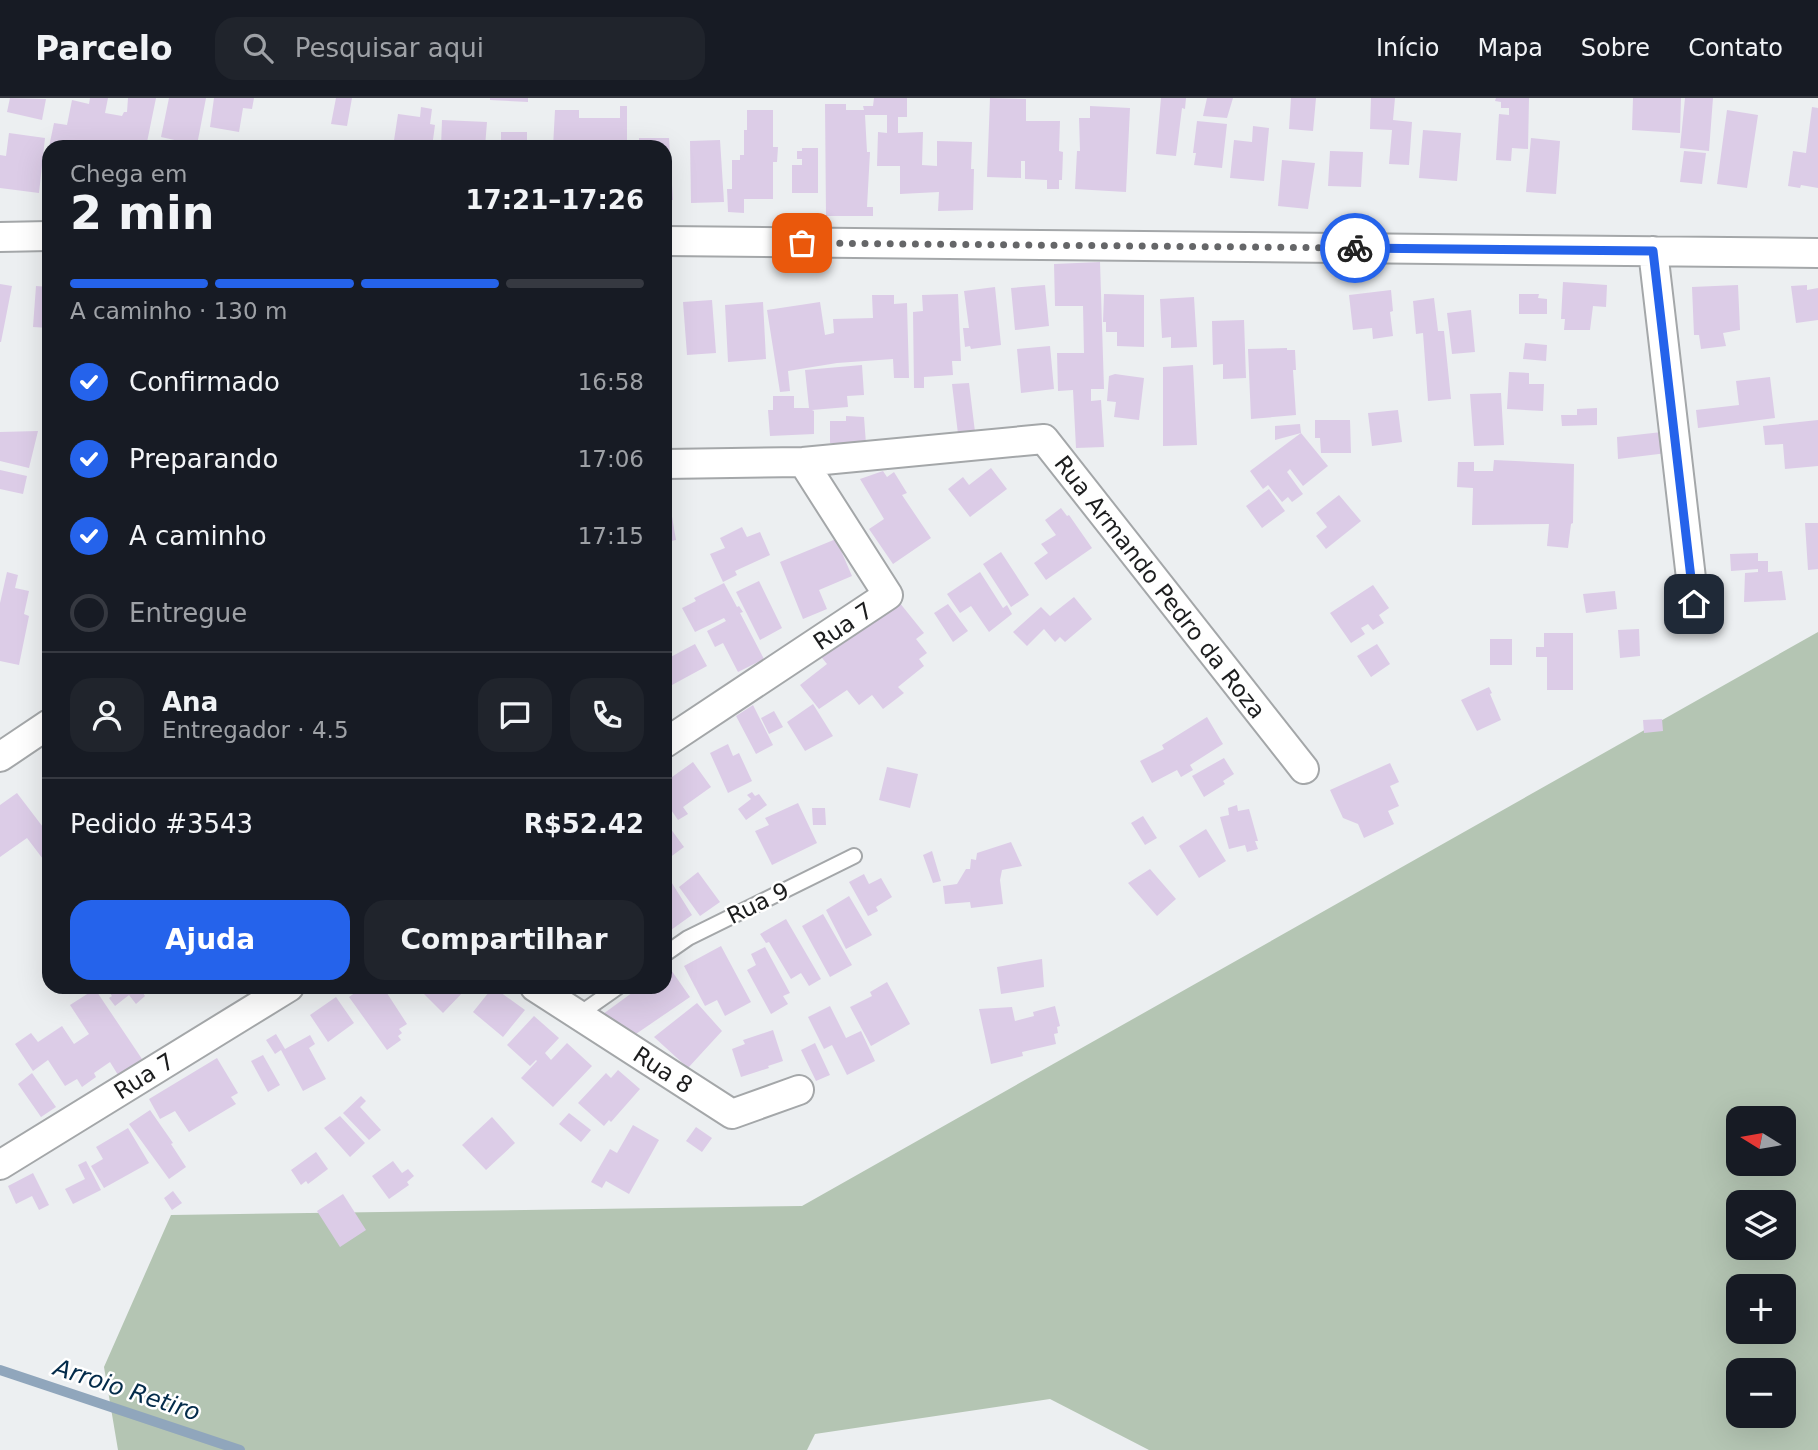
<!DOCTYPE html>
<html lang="pt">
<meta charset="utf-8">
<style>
:root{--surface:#171b24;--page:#20242c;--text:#f1f3f6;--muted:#9ea1a6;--line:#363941;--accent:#2563eb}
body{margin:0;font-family:"DejaVu Sans",sans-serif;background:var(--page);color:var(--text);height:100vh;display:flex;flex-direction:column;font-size:26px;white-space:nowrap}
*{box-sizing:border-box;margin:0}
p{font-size:23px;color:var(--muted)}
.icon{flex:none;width:38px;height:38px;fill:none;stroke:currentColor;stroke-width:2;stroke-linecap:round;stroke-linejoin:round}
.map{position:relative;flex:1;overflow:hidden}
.drawer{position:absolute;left:42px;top:42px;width:630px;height:854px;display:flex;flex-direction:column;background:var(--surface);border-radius:21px;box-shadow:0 7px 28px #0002}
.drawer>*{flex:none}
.needle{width:46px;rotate:281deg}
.controls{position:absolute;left:1726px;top:1008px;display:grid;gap:14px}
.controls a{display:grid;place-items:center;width:70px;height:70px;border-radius:14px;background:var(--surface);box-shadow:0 7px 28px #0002;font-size:35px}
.pin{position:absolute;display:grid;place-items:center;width:60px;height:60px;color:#fff;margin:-30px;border-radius:14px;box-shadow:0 4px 10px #0006}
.courier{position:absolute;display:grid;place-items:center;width:70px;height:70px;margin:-35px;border:5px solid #2563eb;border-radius:50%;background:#fff;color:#222;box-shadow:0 2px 9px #0007}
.overview em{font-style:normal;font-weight:700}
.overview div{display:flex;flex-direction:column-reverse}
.overview{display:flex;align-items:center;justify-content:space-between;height:119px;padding:0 28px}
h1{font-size:46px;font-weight:700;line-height:52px}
.bar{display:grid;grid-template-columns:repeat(4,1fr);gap:10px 7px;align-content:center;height:84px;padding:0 28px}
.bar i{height:9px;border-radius:5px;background:var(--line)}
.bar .active{background:var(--accent)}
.bar p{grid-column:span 4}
.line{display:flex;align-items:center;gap:18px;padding:0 28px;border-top:2px solid var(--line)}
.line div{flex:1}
.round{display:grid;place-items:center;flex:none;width:74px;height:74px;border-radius:21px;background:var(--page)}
ol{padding:0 28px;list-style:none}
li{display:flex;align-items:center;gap:21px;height:77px}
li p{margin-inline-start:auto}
li .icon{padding:7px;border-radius:50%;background:var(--accent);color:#fff;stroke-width:4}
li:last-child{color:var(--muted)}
li i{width:38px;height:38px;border:4px solid var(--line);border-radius:50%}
.button{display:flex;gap:14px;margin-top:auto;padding:14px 28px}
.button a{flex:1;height:80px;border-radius:21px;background:var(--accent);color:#fff;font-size:28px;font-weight:700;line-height:80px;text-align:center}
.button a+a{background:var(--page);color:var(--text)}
header{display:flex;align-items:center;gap:42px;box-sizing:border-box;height:98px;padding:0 35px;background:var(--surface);border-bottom:2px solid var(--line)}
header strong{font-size:33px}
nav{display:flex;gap:38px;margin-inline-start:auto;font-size:24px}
.search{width:490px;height:63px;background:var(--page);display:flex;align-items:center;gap:18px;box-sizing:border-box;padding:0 24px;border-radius:21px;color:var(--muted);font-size:26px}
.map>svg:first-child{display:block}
.green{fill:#b4c5b3;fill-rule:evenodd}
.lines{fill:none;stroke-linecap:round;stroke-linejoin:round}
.stream{stroke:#90a6bc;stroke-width:10}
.building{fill:#dccce7}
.service-casing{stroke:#a4a7a9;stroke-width:18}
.minor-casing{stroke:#a4a7a9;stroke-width:32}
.service{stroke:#fff;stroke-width:14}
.minor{stroke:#fff;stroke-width:28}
.done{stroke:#656668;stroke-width:7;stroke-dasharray:0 12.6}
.route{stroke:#2563eb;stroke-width:9}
.labels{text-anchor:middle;stroke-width:5;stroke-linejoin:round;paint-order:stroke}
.street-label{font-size:23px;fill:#1c1d1e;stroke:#fff}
.water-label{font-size:24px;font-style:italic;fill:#032b4a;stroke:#fff}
</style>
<header>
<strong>Parcelo</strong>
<div class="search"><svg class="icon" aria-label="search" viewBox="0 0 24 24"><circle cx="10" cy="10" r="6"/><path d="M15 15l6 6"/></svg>Pesquisar aqui</div>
<nav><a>Início</a><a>Mapa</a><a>Sobre</a><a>Contato</a></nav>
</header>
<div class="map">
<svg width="1818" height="1352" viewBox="0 0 1818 1352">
<rect width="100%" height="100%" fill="#eceff1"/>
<!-- green -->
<path class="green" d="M1818,534V1352H1149L1050,1301L815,1336L807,1352H118L104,1269L171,1117L802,1108ZM1738,1020H1783V1066H1738ZM1738,1104H1783V1150H1738ZM1738,1188H1783V1234H1738ZM1738,1272H1783V1318H1738Z"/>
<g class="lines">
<!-- stream -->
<path class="stream" d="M0,1272L240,1352"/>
</g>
<!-- building -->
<path class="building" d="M10,0L46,1L42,22L7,14Z
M90,0H108L105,15L122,18L124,14H127L128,0H156L146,49H112L98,46V49H49L54,25L67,27L72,2L89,6Z
M169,0H206L197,47L161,39Z
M214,0H254L252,11L243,10L239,34L210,29Z
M336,0H352L347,28L331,26Z
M490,0H528V4L490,2Z
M874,0H907V19H898V35L923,34L922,67L937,68V43L972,44L971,71H974L973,112L938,113L939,94L900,96V68H877L878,34L887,35V17H865L867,54H870L867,109H873V118H826L825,6H846V12H864L863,8H873Z
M990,0L1026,1V23H1060L1059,53L1063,54L1062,82H1059V91H1047V82L1025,81V63H1021V80L987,79Z
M1161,0H1186L1185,11L1182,10L1176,58L1156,56Z
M1207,0H1233L1227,20L1203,18Z
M1291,0H1316L1313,33L1289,31Z
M1371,0H1395L1393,22L1412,24L1409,67L1389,66L1392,32L1370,31Z
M1496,0H1529L1528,51L1512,50L1511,63L1496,62L1499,16L1509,17V10H1501V4L1495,3Z
M1633,0H1681L1680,35L1632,32Z
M1685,0H1713L1709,53L1680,50Z
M620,8H627V49H553L555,12H579V20H620Z
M1090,8L1130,10L1126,94L1075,91L1077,53H1080L1079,20H1090Z
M421,9L432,11L430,26L435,27L432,49H393L398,16L420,19Z
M1812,9L1818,10V90L1801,87L1800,90L1788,88L1793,53L1806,55Z
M747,12H773V49H778L777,64H773V101H744V115L728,114L727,91H732V62H740V57H744V32H747Z
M1727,12L1758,17L1747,90L1717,86Z
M442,22L487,24L485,49H441Z
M1197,23L1227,26L1222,70L1194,67L1196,55H1193Z
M1253,28L1269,30L1264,83L1230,80L1234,42L1252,44Z
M1423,32L1461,35L1457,83L1419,80Z
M501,34H527V49H501Z
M9,35L45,40L39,95L0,90V57L6,58Z
M639,40H669L673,102H665V49H639Z
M1531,40L1560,43L1556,96L1526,94Z
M720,42L724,104L691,105L690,43Z
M802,50H818V95H792V67H802V61H797V53H802Z
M1330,53L1363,54L1361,89L1328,88Z
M1684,53L1706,55L1702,86L1680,84Z
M1282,62L1315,65L1308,111L1278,108Z
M1100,164L1104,291H1091V303L1101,302L1104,349L1076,350L1073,292L1058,293L1057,255H1084L1083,208H1055L1054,166Z
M1563,184L1607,187L1606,209L1593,208L1590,232H1564L1565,221H1561Z
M0,186L12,188L1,244H0Z
M1045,187L1049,228L1015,232L1011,190Z
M1738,187L1740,232L1723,235L1726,248L1701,251L1699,237H1694L1692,189Z
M1807,187V192L1818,190V222L1796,225L1791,188Z
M36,188L49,189V230L33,229Z
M995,189L1001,247L971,251L970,248L965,249L963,230H969L964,193Z
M1391,192L1393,213L1390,214L1393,238L1373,241L1372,230L1353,232L1349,197Z
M958,196L961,263H952L953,277L924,279V290H914L913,214L923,213L922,197Z
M1104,196L1144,197V249L1117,248V234H1106V224H1103Z
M1519,196H1539L1538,200L1547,201V216H1519Z
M872,197H894V206L907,205L909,280H894L893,261L837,265L788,273L790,293L780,294L767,212L820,204L825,237L834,235L833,221L873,220Z
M1194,199L1197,249L1171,250V239L1162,240L1160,201Z
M1434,200L1438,233H1444L1451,301L1428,303L1423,235L1416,236L1413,203Z
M712,202L716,255L687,257L683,204Z
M763,204L766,261L728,264L725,207Z
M1471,212L1475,254L1452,256L1447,215Z
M1244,222L1246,280L1223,281V266L1213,267L1212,223Z
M1525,245L1547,247L1546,263L1523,261Z
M1050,248L1054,291L1021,295L1017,251Z
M1287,250V252H1295L1296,272H1293L1296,317L1251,321L1248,251Z
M862,267L864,297L847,298L848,309L812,312L814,313V336L770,338L768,312H773V298H794V310H809L805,272Z
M1193,267L1197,347L1163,348V269Z
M665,269H669L671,295H668L669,328H665Z
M1509,274L1529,275V286H1544L1543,313L1507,311Z
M1115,276L1144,280L1139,322L1114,319L1116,304L1107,303L1109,278Z
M1770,279L1775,320L1698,330L1696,312L1739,307L1736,283Z
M969,285L975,334L958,336L952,286Z
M1501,295L1504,347L1474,348L1470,296Z
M1597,310V327L1562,328L1561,317H1577V311Z
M1398,312L1402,344L1372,348L1368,315Z
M846,318L864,319L866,346L830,345V323H846Z
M1315,322H1350L1351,355H1321L1320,340H1315Z
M1818,322V368L1785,371L1783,346L1765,347L1763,328Z
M1300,326L1301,335L1275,342V328Z
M38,333L29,370L0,363V334Z
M1662,334L1667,355L1618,361L1617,339Z
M1301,335L1328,368L1303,388L1290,371L1287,374L1303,396L1292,404L1288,399L1282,404L1268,387L1263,391L1250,373Z
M1494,362L1574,366L1573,425L1571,426L1568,450L1547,448L1549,426L1472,427L1473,390L1457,389L1458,364H1474V373H1493Z
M991,370L1007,391L970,419L948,391L963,379L969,387Z
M0,372L27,378L23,396L0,391Z
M883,373L887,379L894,374L907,395L902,397L931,440L893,466L869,431L884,421L860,381Z
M1269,391L1285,413L1262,430L1246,408Z
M665,395H668L676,442L665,444Z
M1339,397L1361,423L1326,451L1316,438L1327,429L1316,415Z
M1061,410L1067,418L1069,417L1092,450L1046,482L1034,465L1048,455L1041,446L1056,437L1045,422Z
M1805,425H1818V471L1808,472Z
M742,429L747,439L760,434L770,457L735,473L737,477L723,484L710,456L725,450L720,440Z
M836,441L852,478L819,492L827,511L803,521L780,464Z
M1001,454L1029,497L1011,509L983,466Z
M1758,455V463H1768V474L1782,473L1786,502L1744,504L1745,475L1758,474V471L1731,473L1730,456Z
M7,474L18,477L15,490L29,493L24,516L29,518L19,567L0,563V505Z
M980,474L1003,510L1007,507L1012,516L989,534L971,508L960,515L947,496Z
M759,483L782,530L760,542L736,494Z
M724,485L737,509L739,508L743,514L740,515L764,561L738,574L723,545L715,549L707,533L726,523L724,520L695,534L682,510L696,503L694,500Z
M1373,487L1389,510L1379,517L1384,525L1373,532L1368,526L1361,530L1365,536L1351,545L1330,515Z
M1615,493L1617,511L1586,515L1583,496Z
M895,499L924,535L916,541L927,555L919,561L924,568L898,589L904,595L883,611L872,597L859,607L847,592L819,611L800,587L827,566L818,555Z
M1074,499L1092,521L1065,544L1060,539L1055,544L1044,531L1027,548L1013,534L1041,509L1050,518Z
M948,506L968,533L953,544L934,515Z
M1639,531L1640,558L1620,560L1618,532Z
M1544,535H1573V592H1547V559H1536V549H1544Z
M1490,541H1512V567H1490Z
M695,546L707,568L672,587L665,575V562Z
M1377,546L1390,566L1371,579L1357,558Z
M1489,589L1492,595L1490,596L1501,622L1477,633L1461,602Z
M813,606L833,638L805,653L787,624Z
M753,607L773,647L756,656L736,618Z
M774,613L783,629L769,636L761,620Z
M1207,619L1223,646L1190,667L1193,672L1181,679L1177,672L1152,685L1140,663L1164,651L1162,647Z
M1662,621L1663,633L1644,635L1643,622Z
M728,646L733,658L739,655L752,683L728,695L710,655Z
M1224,660L1234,676L1223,683L1225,686L1204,699L1192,678Z
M693,664L711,689L683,709L688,716L678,722L665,703V684Z
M1390,665L1399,684L1390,688L1399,708L1388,713L1394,726L1364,740L1358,726L1343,720L1330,692Z
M887,669L918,676L910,710L879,702Z
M752,694L755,698L759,696L767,707L746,722L738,711L751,701L747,697Z
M17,695L49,737V769L27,740L0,759V707Z
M798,705L817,745L772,767L755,733L769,727L765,720Z
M1237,707L1238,713L1249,711L1258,743H1255L1258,751L1247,754L1245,747L1229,751L1220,719L1229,717L1228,710Z
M812,710H825L826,727H813Z
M1143,718L1157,740L1145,747L1131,725Z
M665,723L684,749L665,763Z
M1206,731L1226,763L1199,780L1179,748Z
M1011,744L1022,768L1002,772L1000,782L1003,806L971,810L970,804L945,806L943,788L957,786L966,771H970L971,761L976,762L977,755Z
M932,753L941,783L933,785L923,757Z
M1150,771L1176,801L1157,818L1128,785Z
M665,774L692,817L671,832L665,824Z
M698,774L720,804L700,818L679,789Z
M864,776L869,786L881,780L892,799L876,809L878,813L868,818L849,784Z
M849,798L872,837L846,851L826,812Z
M823,816L852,867L830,879L802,828Z
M786,821L821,881L809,888L801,875L791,881L769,844L766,845L760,836Z
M721,848L751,904L725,918L717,902L705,908L684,868Z
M765,849L790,895L783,898L788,906L771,916L747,872L756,867L751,856Z
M1042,861L1044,889L1001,896L997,869Z
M669,869L690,899L633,938L603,916L640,889H665V872Z
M887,884L910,926L871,948L850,909L872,898L870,894Z
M106,889H139L145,898L136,906L129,897L115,908L109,900L112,898Z
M363,889H383L407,926L399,931L402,935L398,938L401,942L387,952L349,899Z
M417,889H462L465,892L443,915Z
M493,889L525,912L503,939L473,914Z
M95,891L142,961L118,977L110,964L94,975L96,979L82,989L77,981L65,988L48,962L33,973L15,946L31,935L38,944L62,928L74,946L89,936L70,907Z
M336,899L354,925L328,944L310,917Z
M697,905L722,933L688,970L654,939Z
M830,908L846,940L861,933L875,963L847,977L832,947L824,951L808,919Z
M1055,908L1060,928L1057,929L1058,935L1054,936L1056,946L1022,954L1023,958L991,966L979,911L1012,909L1015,923L1034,918L1033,914Z
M534,918L559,940L545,955L551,962L567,945L592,968L553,1009L521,980L537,963L536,962L530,968L507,947Z
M773,932L783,963L768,968L769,970L741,979L732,951L745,946L743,942Z
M276,936L285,951L310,937L315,946L309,950L326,981L303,993L281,952L275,956L266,942Z
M815,945L830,977L816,983L801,952Z
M263,957L280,987L268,994L251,963Z
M217,960L238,995L231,999L236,1006L189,1034L175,1013L160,1021L149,1001Z
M618,972L640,991L611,1024L609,1022L604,1028L578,1005L606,975L611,980Z
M32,975L56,1009L41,1019L18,986Z
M361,998L366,1003L360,1009L381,1032L369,1042L343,1015Z
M150,1012L173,1045L171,1046L186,1069L169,1081L129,1026Z
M569,1015L591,1032L581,1044L559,1026Z
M340,1018L365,1045L350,1059L324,1030Z
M492,1019L515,1045L486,1072L462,1047Z
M633,1027L659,1042L629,1096L606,1083L602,1090L591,1084L610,1051L617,1055Z
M696,1029L712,1040L702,1054L686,1043Z
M128,1030L149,1065L104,1090L91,1068L103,1061L96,1049Z
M316,1054L328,1071L308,1086L306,1083L301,1087L291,1072Z
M86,1063L101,1092L73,1106L65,1091L85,1081L78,1067Z
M393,1063L402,1075L408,1071L414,1078L407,1084L409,1087L389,1101L372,1078Z
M33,1075L49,1107L39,1112L32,1098L16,1106L8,1088Z
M173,1093L182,1105L172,1112L164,1100Z
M343,1096L366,1132L340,1149L317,1113Z"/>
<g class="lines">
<defs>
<path id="service" d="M665,856L688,840L854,758
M578,917L618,889"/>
<path id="minor" d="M0,139L49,138
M665,143L1818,155
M1653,153L1694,506
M665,366L803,364L1044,341L1304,671
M665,645L888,497L803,364
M0,659L49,626
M535,889L732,1016L799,992
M0,1067L289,889"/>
</defs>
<!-- service casing -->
<use href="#service" class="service-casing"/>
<!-- minor casing -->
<use href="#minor" class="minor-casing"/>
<!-- service -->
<use href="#service" class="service"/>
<!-- minor -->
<use href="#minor" class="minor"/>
</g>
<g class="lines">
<!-- done -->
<path class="done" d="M802,145L1355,150"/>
<!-- route -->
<path class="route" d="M1355,150L1653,153L1694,506"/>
</g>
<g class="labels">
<!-- street labels -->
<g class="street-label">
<text transform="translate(1160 489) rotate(52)" y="8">Rua Armando Pedro da Roza</text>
<text transform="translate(843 528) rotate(-34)" y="8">Rua 7</text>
<text transform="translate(758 805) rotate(-26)" y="8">Rua 9</text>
<text transform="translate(663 972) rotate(33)" y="8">Rua 8</text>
<text transform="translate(144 978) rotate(-32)" y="8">Rua 7</text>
</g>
<!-- water labels -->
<g class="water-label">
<text transform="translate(127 1292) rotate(18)" y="8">Arroio Retiro</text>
</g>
</g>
</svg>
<div class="controls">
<a><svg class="needle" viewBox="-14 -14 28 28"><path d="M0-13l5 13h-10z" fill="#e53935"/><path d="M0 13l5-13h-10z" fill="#9ea1a6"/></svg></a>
<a><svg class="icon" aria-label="layers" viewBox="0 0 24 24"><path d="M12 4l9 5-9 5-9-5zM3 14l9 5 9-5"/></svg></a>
<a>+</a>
<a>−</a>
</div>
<div class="pin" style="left:802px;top:145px;background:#ea580c"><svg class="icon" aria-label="bag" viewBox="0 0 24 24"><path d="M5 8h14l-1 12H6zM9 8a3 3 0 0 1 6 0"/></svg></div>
<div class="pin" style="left:1694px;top:506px;background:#1f2937"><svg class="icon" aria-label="home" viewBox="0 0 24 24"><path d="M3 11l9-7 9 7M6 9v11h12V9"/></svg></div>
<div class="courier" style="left:1355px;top:150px"><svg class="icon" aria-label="bike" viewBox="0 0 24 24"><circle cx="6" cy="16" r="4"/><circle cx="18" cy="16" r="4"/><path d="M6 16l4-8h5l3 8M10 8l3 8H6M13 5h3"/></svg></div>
<section class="drawer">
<div class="overview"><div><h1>2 min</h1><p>Chega em</p></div><em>17:21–17:26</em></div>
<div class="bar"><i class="active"></i><i class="active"></i><i class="active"></i><i></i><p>A caminho · 130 m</p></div>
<ol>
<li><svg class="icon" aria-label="check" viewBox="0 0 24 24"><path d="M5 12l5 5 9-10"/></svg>Confirmado<p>16:58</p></li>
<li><svg class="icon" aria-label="check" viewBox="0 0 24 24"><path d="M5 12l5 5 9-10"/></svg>Preparando<p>17:06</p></li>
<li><svg class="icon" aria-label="check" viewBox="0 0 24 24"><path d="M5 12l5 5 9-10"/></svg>A caminho<p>17:15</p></li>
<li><i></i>Entregue</li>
</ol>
<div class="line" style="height:126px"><a class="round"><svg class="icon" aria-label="person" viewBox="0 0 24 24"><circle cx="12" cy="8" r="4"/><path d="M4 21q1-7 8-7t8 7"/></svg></a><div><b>Ana</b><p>Entregador · 4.5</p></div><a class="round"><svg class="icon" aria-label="chat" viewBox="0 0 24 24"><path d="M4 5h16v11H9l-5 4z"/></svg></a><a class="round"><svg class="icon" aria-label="phone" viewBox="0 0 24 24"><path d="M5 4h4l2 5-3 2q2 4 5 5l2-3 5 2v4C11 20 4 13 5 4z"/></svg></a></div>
<div class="line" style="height:91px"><div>Pedido #3543</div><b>R$52.42</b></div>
<div class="button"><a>Ajuda</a><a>Compartilhar</a></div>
</section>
</div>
